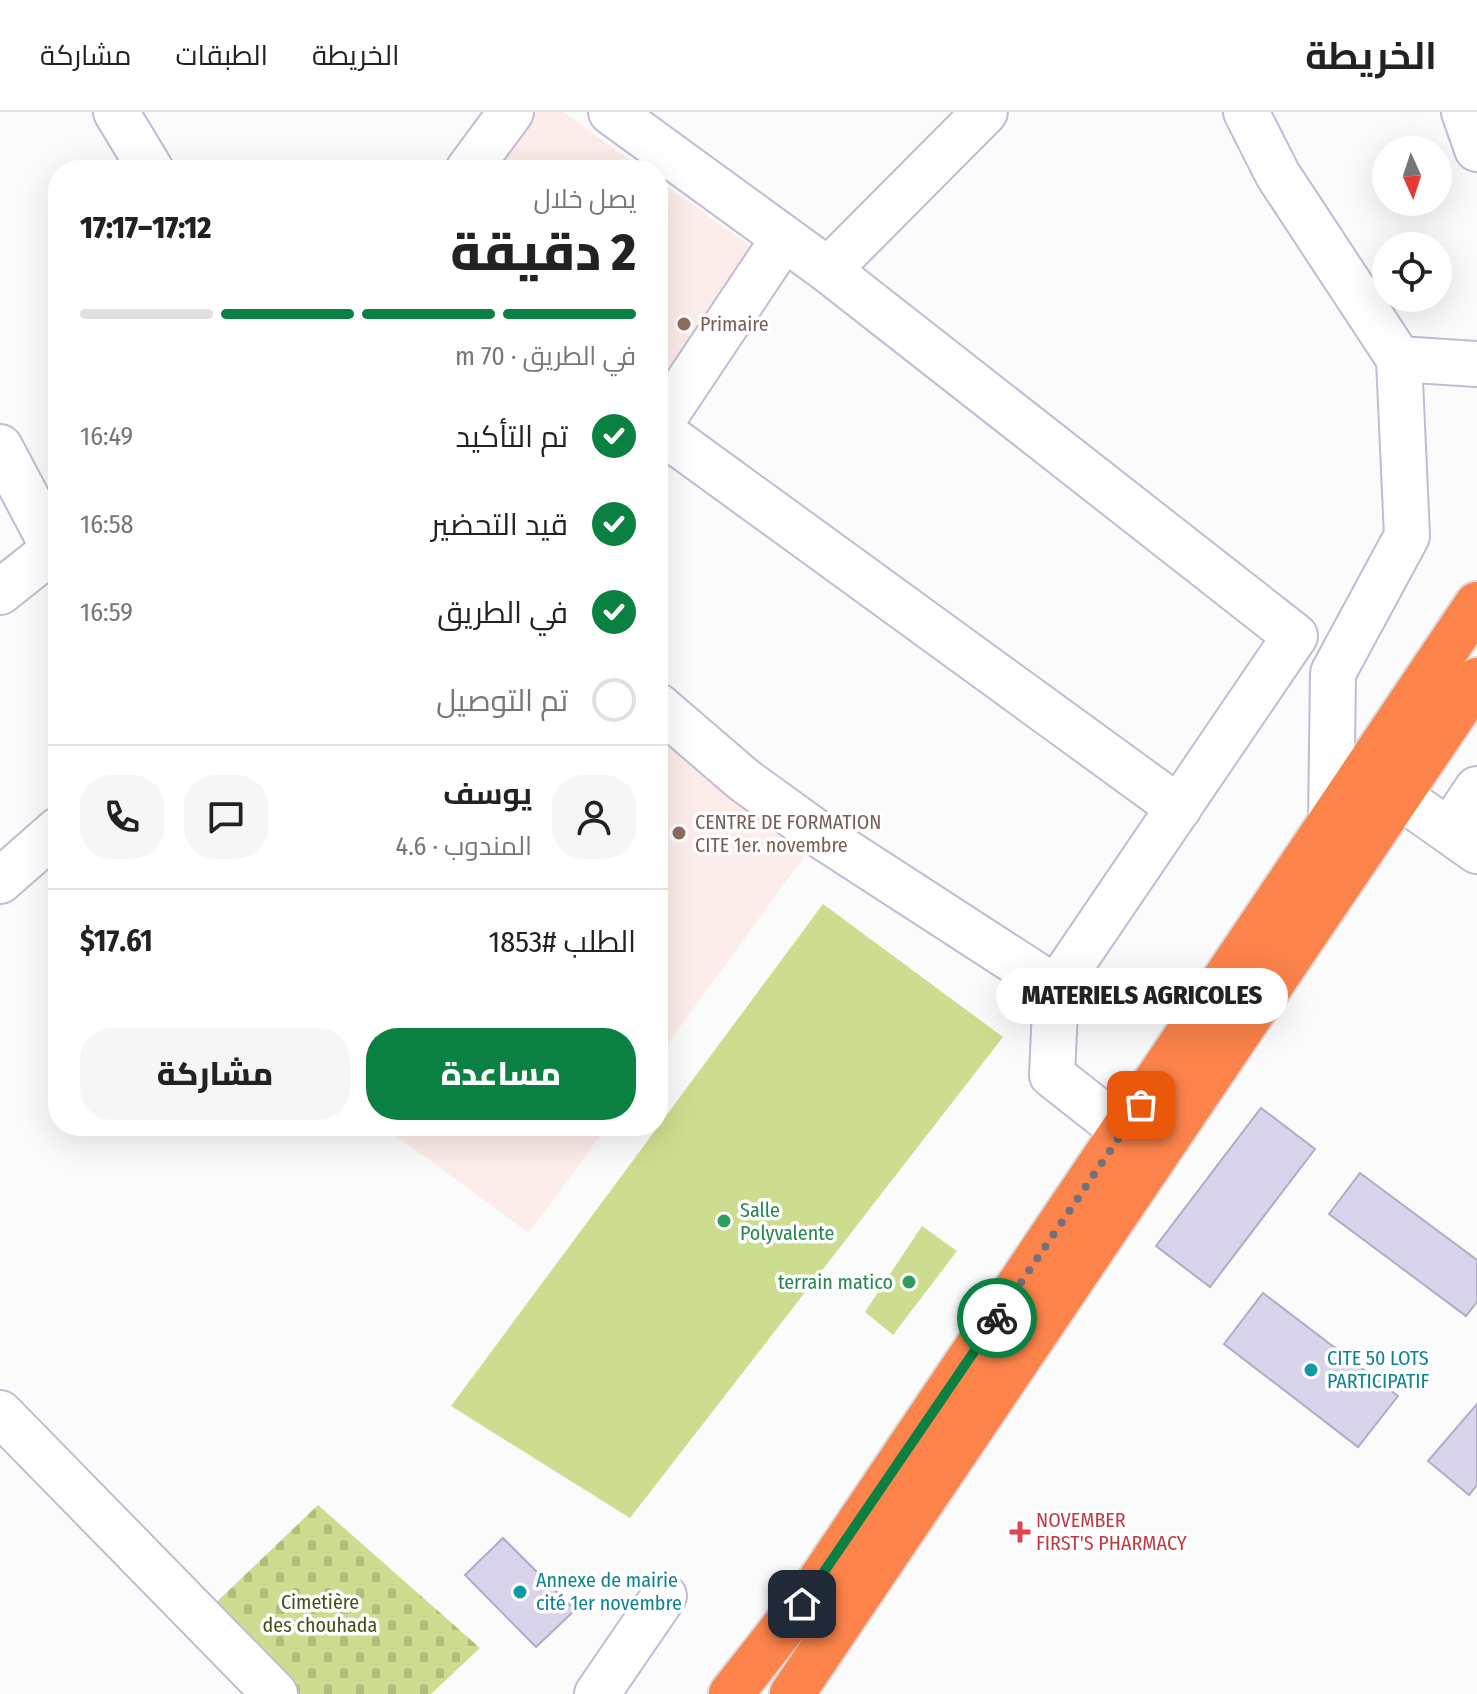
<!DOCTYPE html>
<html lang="ar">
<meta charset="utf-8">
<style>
:root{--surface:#fff;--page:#f6f6f6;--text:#222;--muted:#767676;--line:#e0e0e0;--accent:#0b8043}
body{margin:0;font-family:"Fira Sans Condensed",Cairo,sans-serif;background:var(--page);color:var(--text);direction:rtl;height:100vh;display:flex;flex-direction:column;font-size:30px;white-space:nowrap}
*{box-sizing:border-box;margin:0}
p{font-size:26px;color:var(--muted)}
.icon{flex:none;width:44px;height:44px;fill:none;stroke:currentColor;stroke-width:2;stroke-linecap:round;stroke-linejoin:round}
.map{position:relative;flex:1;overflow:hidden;direction:ltr}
.sheet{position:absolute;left:48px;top:48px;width:620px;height:976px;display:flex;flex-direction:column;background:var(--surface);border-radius:32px;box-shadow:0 8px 32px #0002;direction:rtl}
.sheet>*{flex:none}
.needle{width:52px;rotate:177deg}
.buttons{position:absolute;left:1372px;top:24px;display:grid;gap:16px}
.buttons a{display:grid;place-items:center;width:80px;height:80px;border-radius:50%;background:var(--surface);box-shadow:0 8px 32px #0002;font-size:40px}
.pin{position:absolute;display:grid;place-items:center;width:68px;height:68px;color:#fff;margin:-34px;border-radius:16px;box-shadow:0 4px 12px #0006}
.courier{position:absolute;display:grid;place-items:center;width:80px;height:80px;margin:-40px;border:6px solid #0b8043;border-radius:50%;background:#fff;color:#222;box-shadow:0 2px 10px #0007}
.bubble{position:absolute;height:56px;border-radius:28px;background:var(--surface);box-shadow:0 8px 32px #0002;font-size:26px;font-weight:800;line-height:56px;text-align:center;direction:rtl}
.overview em{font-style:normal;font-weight:800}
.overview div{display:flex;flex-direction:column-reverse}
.overview{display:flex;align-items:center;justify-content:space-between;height:136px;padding:0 32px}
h1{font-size:52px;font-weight:800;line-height:60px}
.bar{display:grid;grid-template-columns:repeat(4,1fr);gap:12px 8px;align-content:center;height:96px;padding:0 32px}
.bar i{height:10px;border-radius:6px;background:var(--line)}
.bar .active{background:var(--accent)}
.bar p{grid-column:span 4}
.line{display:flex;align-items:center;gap:20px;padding:0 32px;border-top:2px solid var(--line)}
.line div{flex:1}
.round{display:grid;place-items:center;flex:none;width:84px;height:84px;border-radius:32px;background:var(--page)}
ol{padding:0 32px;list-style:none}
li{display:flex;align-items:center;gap:24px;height:88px}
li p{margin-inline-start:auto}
li .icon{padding:8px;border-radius:50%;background:var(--accent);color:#fff;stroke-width:4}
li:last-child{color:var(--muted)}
li i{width:44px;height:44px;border:4px solid var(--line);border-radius:50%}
.action{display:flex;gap:16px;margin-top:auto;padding:16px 32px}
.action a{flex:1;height:92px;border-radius:32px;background:var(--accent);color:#fff;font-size:32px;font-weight:800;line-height:92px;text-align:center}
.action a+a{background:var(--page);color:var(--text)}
header{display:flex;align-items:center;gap:48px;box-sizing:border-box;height:112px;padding:0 40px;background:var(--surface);border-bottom:2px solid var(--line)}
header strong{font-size:38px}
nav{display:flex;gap:44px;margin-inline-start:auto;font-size:28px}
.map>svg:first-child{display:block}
.education{fill:#fdedea}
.grass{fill:#cddd8f}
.cemetery{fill:url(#cemetery-stones)}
.building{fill:#dad3ec;stroke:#b2abc4;stroke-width:2}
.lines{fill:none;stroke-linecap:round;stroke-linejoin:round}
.minor-casing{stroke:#c3bbd5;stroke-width:48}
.highway-casing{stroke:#d8d8da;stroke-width:48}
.minor{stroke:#fff;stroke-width:44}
.highway{stroke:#fc834a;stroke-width:44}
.done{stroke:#727177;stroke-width:8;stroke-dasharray:0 14.4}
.route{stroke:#0b8043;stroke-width:10}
.education-dot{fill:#8d6e63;stroke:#fff;stroke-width:3}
.leisure-dot{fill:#2e9e5b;stroke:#fff;stroke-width:3}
.culture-dot{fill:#0f9aa8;stroke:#fff;stroke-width:3}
.health-dot{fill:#e0444e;stroke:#fff;stroke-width:3}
.labels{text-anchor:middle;stroke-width:7;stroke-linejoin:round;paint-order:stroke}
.education-label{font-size:20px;fill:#785e54;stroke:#fff;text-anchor:start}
.leisure-label{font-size:20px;fill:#27864d;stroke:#fff;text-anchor:start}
.culture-label{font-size:20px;fill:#0d838f;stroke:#fff;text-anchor:start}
.health-label{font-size:20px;fill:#be3a42;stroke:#fff;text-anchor:start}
.park-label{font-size:20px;fill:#454f13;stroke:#fff}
</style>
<header>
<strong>الخريطة</strong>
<nav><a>الخريطة</a><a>الطبقات</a><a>مشاركة</a></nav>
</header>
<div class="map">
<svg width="1477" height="1582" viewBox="0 0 1477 1582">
<defs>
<pattern id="cemetery-stones" width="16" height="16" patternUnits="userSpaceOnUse" patternTransform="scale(2)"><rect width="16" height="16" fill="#cddd8f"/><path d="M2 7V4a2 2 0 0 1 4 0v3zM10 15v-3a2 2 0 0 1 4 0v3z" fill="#b0be7c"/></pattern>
</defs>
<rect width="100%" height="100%" fill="#fbfbfb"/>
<!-- education -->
<path class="education" d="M529,0H563L644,58H487Z
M658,68L760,141L658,284Z
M658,605L820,723L658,945Z
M383,1014H607L529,1121Z"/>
<!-- grass -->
<path class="grass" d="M823,792L1003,925L630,1406L451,1294Z
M922,1114L957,1139L893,1223L865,1200Z"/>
<!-- cemetery -->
<path class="cemetery" d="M318,1393L480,1536L431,1582H275L200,1506Z"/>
<!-- building -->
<path class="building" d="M1261,996L1315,1037L1210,1175L1156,1134Z
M1360,1061L1477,1148V1190L1466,1204L1329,1102Z
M1263,1181L1398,1284L1358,1335L1224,1232Z
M1477,1292V1373L1469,1383L1428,1349Z
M503,1426L575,1498L536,1535L465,1463Z"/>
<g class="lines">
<defs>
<path id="minor" d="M116,0L151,58
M611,0L828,158L985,0
M1246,0L1278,63L1399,247L1407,424L1333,561L1331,708
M1464,0L1477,37
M468,58L511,0
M1399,247L1477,252
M658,315L784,126
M658,317L1179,696
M0,335L54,437
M0,480L58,434
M658,594L744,668L820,723L1056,876L1295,524L828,158
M1398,683L1477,739
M1449,719L1477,677
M0,769L58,718
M1056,876L1052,963L1123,1019
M0,1301L275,1582
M597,1582L664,1484"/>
<path id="highway" d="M731,1582L819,1470L1477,492
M792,1582L1477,568"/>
</defs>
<!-- minor casing -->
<use href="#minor" class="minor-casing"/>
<!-- highway casing -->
<use href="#highway" class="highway-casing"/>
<!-- minor -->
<use href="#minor" class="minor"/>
<!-- highway -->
<use href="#highway" class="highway"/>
</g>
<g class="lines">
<!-- done -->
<path class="done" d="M997,1206L1141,993"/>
<!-- route -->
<path class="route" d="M802,1492L997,1206"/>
</g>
<!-- markers -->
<g class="education-dot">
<circle cx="684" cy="212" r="8"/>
<circle cx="679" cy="721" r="8"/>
</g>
<g class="leisure-dot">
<circle cx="724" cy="1109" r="8"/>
<circle cx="909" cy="1170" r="8"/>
</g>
<g class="culture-dot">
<circle cx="1311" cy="1258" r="8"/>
<circle cx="520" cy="1480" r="8"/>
</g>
<path class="health-dot" d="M1016 1408h8v8h8v8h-8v8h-8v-8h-8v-8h8z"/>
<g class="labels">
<!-- education labels -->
<g class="education-label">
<text x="700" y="219">Primaire</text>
<text x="695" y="717">CENTRE DE FORMATION<tspan x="695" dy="23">CITE 1er. novembre</tspan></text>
</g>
<!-- leisure labels -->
<g class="leisure-label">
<text x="740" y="1105">Salle<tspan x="740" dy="23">Polyvalente</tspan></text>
<text x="893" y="1177" text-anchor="end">terrain matico</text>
</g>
<!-- culture labels -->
<g class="culture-label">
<text x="1327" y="1253">CITE 50 LOTS<tspan x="1327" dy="23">PARTICIPATIF</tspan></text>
<text x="536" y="1475">Annexe de mairie<tspan x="536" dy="23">cité 1er novembre</tspan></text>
</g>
<!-- health labels -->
<g class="health-label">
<text x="1036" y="1415">NOVEMBER<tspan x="1036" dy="23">FIRST'S PHARMACY</tspan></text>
</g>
<!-- park labels -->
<g class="park-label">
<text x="320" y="1497">Cimetière<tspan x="320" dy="23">des chouhada</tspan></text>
</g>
</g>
</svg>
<div class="buttons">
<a><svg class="needle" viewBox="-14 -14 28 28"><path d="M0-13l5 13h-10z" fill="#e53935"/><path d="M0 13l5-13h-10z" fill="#767676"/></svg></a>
<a><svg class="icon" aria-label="locate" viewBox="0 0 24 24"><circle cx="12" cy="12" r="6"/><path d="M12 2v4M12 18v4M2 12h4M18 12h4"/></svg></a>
</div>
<div class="pin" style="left:1141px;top:993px;background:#ea580c"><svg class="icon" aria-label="bag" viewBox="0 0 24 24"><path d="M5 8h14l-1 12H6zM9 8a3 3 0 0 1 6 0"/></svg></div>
<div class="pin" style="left:802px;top:1492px;background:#1f2937"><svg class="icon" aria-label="home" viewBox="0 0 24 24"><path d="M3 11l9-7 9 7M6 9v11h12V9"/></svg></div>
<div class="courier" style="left:997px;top:1206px"><svg class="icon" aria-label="bike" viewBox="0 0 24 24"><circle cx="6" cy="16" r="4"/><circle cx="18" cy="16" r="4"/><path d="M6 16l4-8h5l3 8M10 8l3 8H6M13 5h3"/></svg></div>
<div class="bubble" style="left:996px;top:856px;width:292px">MATERIELS AGRICOLES</div>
<section class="sheet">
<div class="overview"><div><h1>2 دقيقة</h1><p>يصل خلال</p></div><em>17:12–17:17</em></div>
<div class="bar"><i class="active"></i><i class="active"></i><i class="active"></i><i></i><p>في الطريق · 70 m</p></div>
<ol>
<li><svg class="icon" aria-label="check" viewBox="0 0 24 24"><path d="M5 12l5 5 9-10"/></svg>تم التأكيد<p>16:49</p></li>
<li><svg class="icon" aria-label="check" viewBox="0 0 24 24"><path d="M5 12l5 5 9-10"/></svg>قيد التحضير<p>16:58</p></li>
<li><svg class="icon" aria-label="check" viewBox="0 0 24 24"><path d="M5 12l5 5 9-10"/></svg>في الطريق<p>16:59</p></li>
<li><i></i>تم التوصيل</li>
</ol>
<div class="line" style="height:144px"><a class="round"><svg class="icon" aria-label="person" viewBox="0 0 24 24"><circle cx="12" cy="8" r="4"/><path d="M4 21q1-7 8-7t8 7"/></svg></a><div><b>يوسف</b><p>المندوب · 4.6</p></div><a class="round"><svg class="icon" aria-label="chat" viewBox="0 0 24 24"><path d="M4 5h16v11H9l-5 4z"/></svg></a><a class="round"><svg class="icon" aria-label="phone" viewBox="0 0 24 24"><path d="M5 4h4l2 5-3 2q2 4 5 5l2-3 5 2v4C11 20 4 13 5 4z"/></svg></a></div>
<div class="line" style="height:104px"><div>الطلب #1853</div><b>$17.61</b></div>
<div class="action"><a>مساعدة</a><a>مشاركة</a></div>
</section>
</div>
